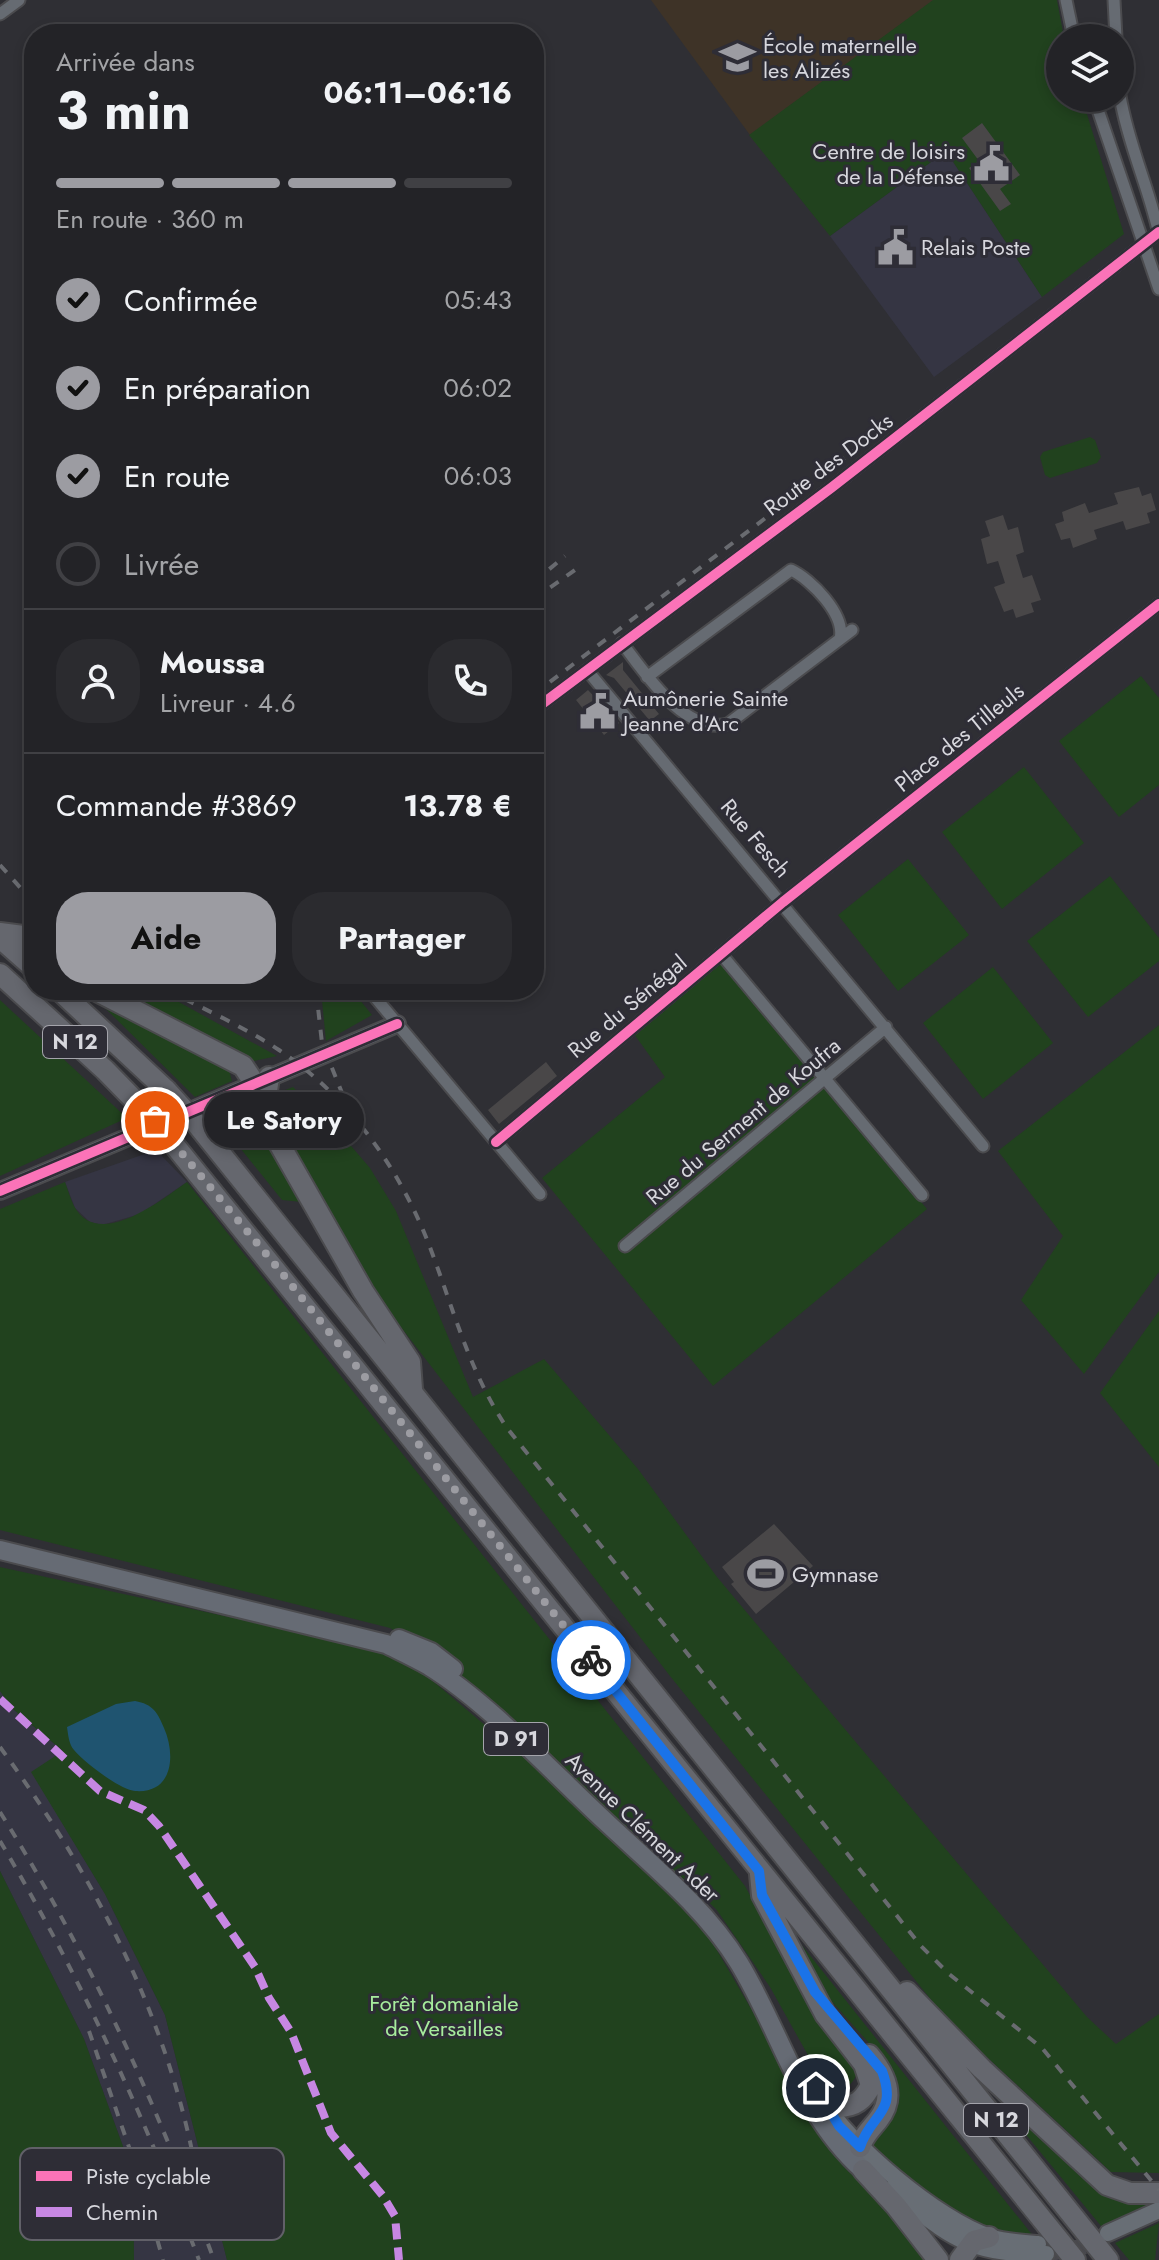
<!DOCTYPE html>
<html lang="fr">
<meta charset="utf-8">
<style>
:root{--surface:#232327;--page:#2b2b2f;--text:#f1f3f6;--muted:#a3a4a7;--line:#404044;--accent:#9c9ca2}
body{margin:0;font-family:Jost,sans-serif;background:var(--page);color:var(--text);height:100vh;display:flex;flex-direction:column;font-size:30px;white-space:nowrap}
*{box-sizing:border-box;margin:0}
p{font-size:26px;color:var(--muted)}
.icon{flex:none;width:44px;height:44px;fill:none;stroke:currentColor;stroke-width:2;stroke-linecap:round;stroke-linejoin:round}
.map{position:relative;flex:1;overflow:hidden}
.details{position:absolute;left:24px;top:24px;width:520px;height:976px;display:flex;flex-direction:column;background:var(--surface);border-radius:32px;box-shadow:0 4px 12px #0003,0 0 0 2px var(--line)}
.details>*{flex:none}
.fabs{position:absolute;left:1046px;top:24px;display:grid;gap:16px}
.fabs a{display:grid;place-items:center;width:88px;height:88px;border-radius:50%;background:var(--surface);box-shadow:0 4px 12px #0003,0 0 0 2px var(--line);font-size:40px}
.pin{position:absolute;display:grid;place-items:center;width:68px;height:68px;color:#fff;margin:-34px;border:4px solid #fff;border-radius:50%;box-shadow:0 2px 8px #0007}
.courier{position:absolute;display:grid;place-items:center;width:80px;height:80px;margin:-40px;border:6px solid #1a73e8;border-radius:50%;background:#fff;color:#222;box-shadow:0 2px 10px #0007}
.bubble{position:absolute;height:56px;border-radius:28px;background:var(--surface);box-shadow:0 4px 12px #0003,0 0 0 2px var(--line);font-size:26px;font-weight:700;line-height:56px;text-align:center}
.overview em{font-style:normal;font-weight:700}
.overview div{display:flex;flex-direction:column-reverse}
.overview{display:flex;align-items:center;justify-content:space-between;height:136px;padding:0 32px}
h1{font-size:52px;font-weight:700;line-height:60px}
.bar{display:grid;grid-template-columns:repeat(4,1fr);gap:12px 8px;align-content:center;height:96px;padding:0 32px}
.bar i{height:10px;border-radius:6px;background:var(--line)}
.bar .on{background:var(--accent)}
.bar p{grid-column:span 4}
.line{display:flex;align-items:center;gap:20px;padding:0 32px;border-top:2px solid var(--line)}
.line div{flex:1}
.round{display:grid;place-items:center;flex:none;width:84px;height:84px;border-radius:32px;background:var(--page)}
ol{padding:0 32px;list-style:none}
li{display:flex;align-items:center;gap:24px;height:88px}
li p{margin-inline-start:auto}
li .icon{padding:8px;border-radius:50%;background:var(--accent);color:#111;stroke-width:4}
li:last-child{color:var(--muted)}
li i{width:44px;height:44px;border:4px solid var(--line);border-radius:50%}
.primary-button{display:flex;gap:16px;margin-top:auto;padding:16px 32px}
.primary-button a{flex:1;height:92px;border-radius:32px;background:var(--accent);color:#111;font-size:32px;font-weight:700;line-height:92px;text-align:center}
.primary-button a+a{background:var(--page);color:var(--text)}
.map>svg:first-child{display:block}
.built{fill:#353543}
.education{fill:#3e3327}
.green{fill:#21421e}
.water{fill:#1f5470}
.building{fill:#494748}
.lines{fill:none;stroke-linecap:round;stroke-linejoin:round}
.secondary-tunnel{stroke:#48484d;stroke-width:16;stroke-dasharray:16 8;stroke-linecap:butt}
.street-casing{stroke:#4b4b4e;stroke-width:15}
.secondary-casing{stroke:#4b4b4e;stroke-width:20}
.primary-casing{stroke:#4b4b4e;stroke-width:22}
.highway-casing{stroke:#4b4b4e;stroke-width:24}
.street{stroke:#666b72;stroke-width:11}
.secondary{stroke:#686e75;stroke-width:16}
.primary{stroke:#666b74;stroke-width:18}
.highway{stroke:#65676e;stroke-width:20}
.rail{stroke:#696b70;stroke-width:4;stroke-dasharray:10 10;stroke-linecap:butt}
.highway-bridge-casing{stroke:#4b4b4e;stroke-width:24;stroke-linecap:butt}
.highway-bridge{stroke:#65676e;stroke-width:20}
.quiet{stroke:#c787e3;stroke-width:8;stroke-dasharray:16 8;stroke-linecap:butt}
.cycleway-casing{stroke:#2e2d36;stroke-width:15}
.cycleway{stroke:#fb73b8;stroke-width:10}
.done{stroke:#9c9ca2;stroke-width:8;stroke-dasharray:0 14.4}
.route{stroke:#1a73e8;stroke-width:10}
.labels{text-anchor:middle;stroke-width:6;stroke-linejoin:round;paint-order:stroke}
.shield{fill:#2e2d36;stroke:#a4a4ab;stroke-width:2}
.shield-label{font-size:20px;font-weight:bold;fill:#d7d7dd}
.poi-label{font-size:22px;fill:#d7d7dd;stroke:#2e2d36;text-anchor:start}
.street-label{font-size:22px;fill:#d7d7dd;stroke:#2e2d36}
.park-label{font-size:22px;fill:#a7ec9d;stroke:#2e2d36}
.key{fill:#2e2d36;stroke:#616068;stroke-width:2}
.key-label{font-size:22px;fill:#d7d7dd}
</style>
<div class="map">
<svg width="1159" height="2260" viewBox="0 0 1159 2260">
<rect width="100%" height="100%" fill="#2f2f34"/>
<!-- built -->
<path class="built" d="M946,151L1042,297L934,377L830,236Z
M156,1150L187,1182L140,1214L102,1225L90,1222L75,1208L65,1182Z
M0,1691L13,1709L64,1752L32,1772L105,1894L165,2015L227,2260H134L133,2174L84,2039L0,1871Z"/>
<!-- education -->
<path class="education" d="M651,0H934L750,135Z"/>
<!-- green -->
<path class="green" d="M933,0H1057L1064,38H1060V98H1082L1124,234L1042,297L946,151L830,236L749,135Z
M1090,437L1095,440L1101,457L1097,463L1050,478L1045,475L1040,457L1043,452Z
M1141,676L1159,698V785L1119,817L1059,741Z
M1024,767L1084,843L1002,909L942,832Z
M908,859L969,935L898,991L838,915Z
M1110,876L1159,938V961L1088,1017L1027,941Z
M720,962L927,1209L713,1386L542,1178L665,1077L634,1034Z
M993,967L1053,1043L983,1099L923,1023Z
M114,990H135L145,997L157,990L277,1056L254,1061L158,1016Z
M321,990H352L372,1015L326,1041Z
M0,1000L127,1118L0,1176Z
M108,1003L227,1063L232,1081L195,1097L104,1007Z
M1159,1025V1272L1084,1374L1021,1300L1063,1236L998,1151Z
M293,1087L299,1093L303,1090L370,1168L396,1211L473,1397L544,1359L638,1469L717,1577L1087,2017L1116,2044L1159,2014V2173L1111,2172L949,2022L670,1676L380,1300L274,1113L275,1094Z
M256,1099L302,1202L282,1200L216,1118Z
M65,1182C68,1190 70,1198 74,1206C98,1251 161,1200 187,1182L745,1886L807,2000L855,2066L856,2076C851,2085 847,2089 836,2090L814,2066L770,1987L716,1909L444,1660L390,1628L0,1530V1209Z
M1159,1311V1467L1100,1393Z
M0,1567L380,1650L428,1677L557,1786L704,1928L842,2165L899,2222L927,2260H227L165,2015L105,1894L31,1772L63,1751L13,1709L0,1691Z
M0,1871L84,2039L133,2174L134,2260H0Z
M789,1929L1034,2237C957,2226 921,2191 863,2144L878,2125L884,2060L819,1987Z
M1011,2102L1092,2179L1156,2201L1101,2226L1004,2108Z
M1159,2223L1155,2260H1129L1115,2243Z"/>
<!-- water -->
<path class="water" d="M135,1701C153,1704 158,1713 164,1728C176,1755 173,1794 135,1791C120,1790 84,1762 74,1750C69,1745 68,1734 67,1727L116,1704Z"/>
<!-- building -->
<path class="building" d="M982,123L1020,175L1000,189L1011,204L1000,211L969,168L979,161L962,138Z
M1139,487L1142,496L1151,493L1156,510L1147,513L1150,523L1126,530L1123,521L1094,530L1097,539L1073,548L1070,538L1061,540L1055,524L1064,521L1062,512L1085,503L1089,513L1118,504L1114,493Z
M1003,515L1008,530L1018,527L1024,552L1016,555L1023,578L1032,575L1041,600L1031,603L1034,612L1016,618L1013,609L1004,612L994,587L1005,583L998,561L987,564L981,539L990,536L985,521Z
M623,662V670L659,714L650,721L614,678L606,675Z
M588,690L619,723L604,735L576,700Z
M546,1062L557,1076L499,1124L488,1110Z
M774,1524L813,1566L756,1614L731,1584L734,1582L722,1567Z"/>
<g class="lines">
<!-- secondary-tunnel -->
<path class="secondary-tunnel" d="M1046,2254L1115,2240"/>
<defs>
<path id="street" d="M1066,0L1074,38
M1114,0L1116,38
M0,14L19,0
M1120,96C1128,144 1149,188 1159,234
M1094,98L1159,289
M622,643C645,673 685,735 728,724L852,630
M587,670L983,1146
M647,677L791,570C811,579 846,615 840,639
M534,710L831,488L1159,232
M721,954L922,1195
M369,990L540,1194
M496,1142L783,902L1159,604
M625,1246L886,1027"/>
<path id="secondary" d="M0,1191L397,1024
M821,2098C848,2144 938,2220 990,2237C1005,2242 1023,2243 1038,2244
M890,2190C950,2235 966,2255 1046,2254
M1108,2233L1159,2210"/>
<path id="primary" d="M0,1550L386,1644C400,1651 415,1658 429,1666C489,1703 553,1773 606,1822C652,1865 706,1909 739,1963C781,2032 801,2115 863,2170
M399,1639L431,1652L453,1669"/>
<path id="highway" d="M0,933L23,936L34,945
M0,938L34,968
M0,974L105,1070L147,1113
M59,990L166,1090
M95,990L243,1066L255,1084
M269,1077L265,1104L268,1124L363,1291L410,1362L412,1389
M196,1123L1108,2260
M167,1136L1075,2260
M760,1874L762,1895L825,2014L864,2064L871,2085C864,2100 855,2107 838,2107L805,2069
M907,1992L982,2069L1107,2185L1130,2193H1159
M860,2147C863,2136 871,2129 878,2120C896,2097 886,2075 869,2055
M863,2170L896,2206L938,2260
M960,2260L974,2241L989,2237"/>
</defs>
<!-- street casing -->
<use href="#street" class="street-casing"/>
<!-- secondary casing -->
<use href="#secondary" class="secondary-casing"/>
<!-- primary casing -->
<use href="#primary" class="primary-casing"/>
<!-- highway casing -->
<use href="#highway" class="highway-casing"/>
<!-- street -->
<use href="#street" class="street"/>
<!-- secondary -->
<use href="#secondary" class="secondary"/>
<!-- primary -->
<use href="#primary" class="primary"/>
<!-- highway -->
<use href="#highway" class="highway"/>
<!-- rail -->
<path class="rail" d="M534,582L565,556
M534,599L575,570
M534,694L859,447
M0,865L34,903
M167,990C204,1009 244,1027 279,1050C350,1097 402,1172 431,1250C454,1311 470,1373 507,1428L921,1946L949,1974L1042,2048L1159,2190
M316,990L322,1043L344,1098
M0,1747C98,1881 175,2030 200,2195
M0,1812C88,1952 157,2105 214,2260
M0,1841C79,1974 144,2116 199,2260
M89,2031L141,2182L163,2260"/>
<defs>
<path id="highway-bridge" d="M166,1090L196,1123
M147,1113L167,1136"/>
</defs>
<!-- highway-bridge casing -->
<use href="#highway-bridge" class="highway-bridge-casing"/>
<!-- highway-bridge -->
<use href="#highway-bridge" class="highway-bridge"/>
<!-- quiet -->
<path class="quiet" d="M0,1699L100,1791L144,1810L159,1826L255,1967L269,1998L291,2032L331,2133L383,2196L395,2216L399,2260"/>
<defs>
<path id="cycleway" d="M534,710L831,488L1159,232
M496,1142L783,902L1159,604
M0,1191L397,1024"/>
</defs>
<!-- cycleway casing -->
<use href="#cycleway" class="cycleway-casing"/>
<!-- cycleway -->
<use href="#cycleway" class="cycleway"/>
</g>
<g class="lines">
<!-- done -->
<path class="done" d="M155,1121L277,1267L591,1660"/>
<!-- route -->
<path class="route" d="M591,1660L759,1871L762,1895L815,1992L882,2071C898,2114 871,2113 860,2147L839,2126L816,2088"/>
</g>
<!-- icons -->
<defs>
<symbol id="school-bare" viewBox="-9 -9 18 18"><path d="M0-5L7-2L0 1L-7-2ZM-4 1L0 2.5L4 1V4Q0 6-4 4Z" fill="#9c9ca2" stroke="#2e2d36" stroke-width="2.5" paint-order="stroke"/></symbol>
<symbol id="civic-bare" viewBox="-9 -9 18 18"><path d="M-.6-6.5H3V-4.5H.6V-3L4-1V1h2V6H-6V1h2V-1L-.6-3ZM-1.2 2.5V6h2.4V2.5Z" fill="#9c9ca2" stroke="#2e2d36" stroke-width="2.5" paint-order="stroke"/></symbol>
<symbol id="stadium-bare" viewBox="-9 -9 18 18"><path d="M0-5a6.5 5 0 1 0 0 10a6.5 5 0 1 0 0-10ZM-3.5-1.8h7v3.6h-7Z" fill="#9c9ca2" stroke="#2e2d36" stroke-width="2.5" paint-order="stroke"/></symbol>
</defs>
<g fill-rule="evenodd">
<use href="#school-bare" x="712" y="32" width="51" height="51"/>
<use href="#civic-bare" x="966" y="138" width="51" height="51"/>
<use href="#civic-bare" x="870" y="222" width="51" height="51"/>
<use href="#civic-bare" x="572" y="686" width="51" height="51"/>
<use href="#stadium-bare" x="740" y="1548" width="51" height="51"/>
</g>
<g class="labels">
<!-- shield labels -->
<g class="shield">
<rect x="43" y="1026" width="64" height="32" rx="6"/>
<rect x="484" y="1723" width="64" height="32" rx="6"/>
<rect x="964" y="2104" width="64" height="32" rx="6"/>
</g>
<g class="shield-label">
<text x="75" y="1049">N 12</text>
<text x="516" y="1746">D 91</text>
<text x="996" y="2127">N 12</text>
</g>
<!-- poi labels -->
<g class="poi-label">
<text x="763" y="53">École maternelle<tspan x="763" dy="25">les Alizés</tspan></text>
<text x="965" y="159" text-anchor="end">Centre de loisirs<tspan x="965" dy="25">de la Défense</tspan></text>
<text x="921" y="255">Relais Poste</text>
<text x="623" y="706">Aumônerie Sainte<tspan x="623" dy="25">Jeanne d'Arc</tspan></text>
<text x="792" y="1582">Gymnase</text>
</g>
<!-- street labels -->
<g class="street-label">
<text transform="translate(828 464) rotate(-37)" y="8">Route des Docks</text>
<text transform="translate(959 737) rotate(-39)" y="8">Place des Tilleuls</text>
<text transform="translate(756 838) rotate(50)" y="8">Rue Fesch</text>
<text transform="translate(627 1006) rotate(-40)" y="8">Rue du Sénégal</text>
<text transform="translate(743 1121) rotate(-40)" y="8">Rue du Serment de Koufra</text>
<text transform="translate(643 1827) rotate(44)" y="8">Avenue Clément Ader</text>
</g>
<!-- park labels -->
<g class="park-label">
<text x="444" y="2011">Forêt domaniale<tspan x="444" dy="25">de Versailles</tspan></text>
</g>
</g>
<!-- legend -->
<rect x="20" y="2148" width="264" height="92" rx="12" class="key"/>
<rect x="36" y="2171" width="36" height="10" fill="#fb73b8"/>
<rect x="36" y="2207" width="36" height="10" fill="#c787e3"/>
<g class="key-label">
<text x="86" y="2184">Piste cyclable</text>
<text x="86" y="2220">Chemin</text>
</g>
</svg>
<div class="fabs">
<a><svg class="icon" aria-label="layers" viewBox="0 0 24 24"><path d="M12 4l9 5-9 5-9-5zM3 14l9 5 9-5"/></svg></a>
</div>
<div class="pin" style="left:155px;top:1121px;background:#ea580c"><svg class="icon" aria-label="bag" viewBox="0 0 24 24"><path d="M5 8h14l-1 12H6zM9 8a3 3 0 0 1 6 0"/></svg></div>
<div class="pin" style="left:816px;top:2088px;background:#1f2937"><svg class="icon" aria-label="home" viewBox="0 0 24 24"><path d="M3 11l9-7 9 7M6 9v11h12V9"/></svg></div>
<div class="courier" style="left:591px;top:1660px"><svg class="icon" aria-label="bike" viewBox="0 0 24 24"><circle cx="6" cy="16" r="4"/><circle cx="18" cy="16" r="4"/><path d="M6 16l4-8h5l3 8M10 8l3 8H6M13 5h3"/></svg></div>
<div class="bubble" style="left:204px;top:1092px;width:160px">Le Satory</div>
<section class="details">
<div class="overview"><div><h1>3 min</h1><p>Arrivée dans</p></div><em>06:11–06:16</em></div>
<div class="bar"><i class="on"></i><i class="on"></i><i class="on"></i><i></i><p>En route · 360 m</p></div>
<ol>
<li><svg class="icon" aria-label="check" viewBox="0 0 24 24"><path d="M5 12l5 5 9-10"/></svg>Confirmée<p>05:43</p></li>
<li><svg class="icon" aria-label="check" viewBox="0 0 24 24"><path d="M5 12l5 5 9-10"/></svg>En préparation<p>06:02</p></li>
<li><svg class="icon" aria-label="check" viewBox="0 0 24 24"><path d="M5 12l5 5 9-10"/></svg>En route<p>06:03</p></li>
<li><i></i>Livrée</li>
</ol>
<div class="line" style="height:144px"><a class="round"><svg class="icon" aria-label="person" viewBox="0 0 24 24"><circle cx="12" cy="8" r="4"/><path d="M4 21q1-7 8-7t8 7"/></svg></a><div><b>Moussa</b><p>Livreur · 4.6</p></div><a class="round"><svg class="icon" aria-label="phone" viewBox="0 0 24 24"><path d="M5 4h4l2 5-3 2q2 4 5 5l2-3 5 2v4C11 20 4 13 5 4z"/></svg></a></div>
<div class="line" style="height:104px"><div>Commande #3869</div><b>13.78 €</b></div>
<div class="primary-button"><a>Aide</a><a>Partager</a></div>
</section>
</div>
